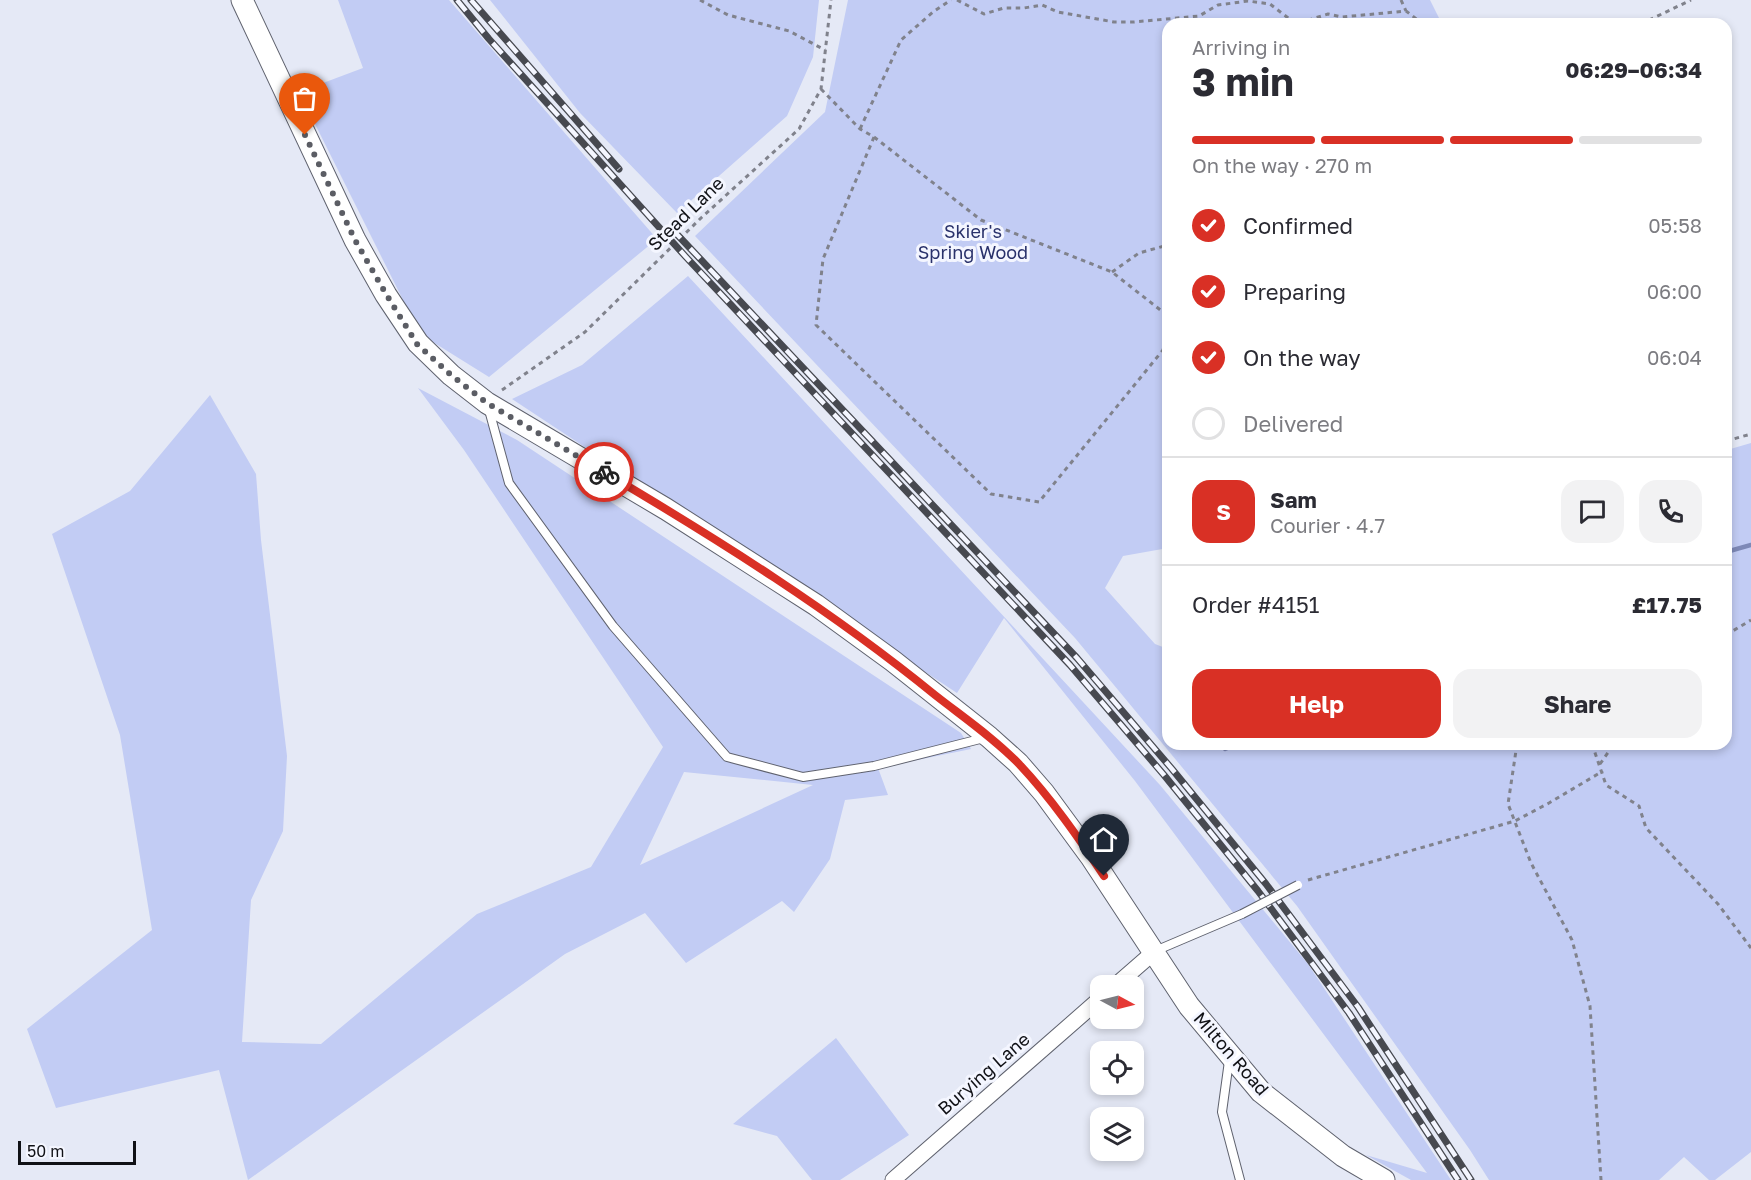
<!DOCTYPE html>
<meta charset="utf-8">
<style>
:root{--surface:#fff;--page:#f2f2f3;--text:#2b2b33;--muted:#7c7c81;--line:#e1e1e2;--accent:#d93025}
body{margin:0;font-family:"Golos Text",sans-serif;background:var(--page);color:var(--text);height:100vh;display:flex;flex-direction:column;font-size:22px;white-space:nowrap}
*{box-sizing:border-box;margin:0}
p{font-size:20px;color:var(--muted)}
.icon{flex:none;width:33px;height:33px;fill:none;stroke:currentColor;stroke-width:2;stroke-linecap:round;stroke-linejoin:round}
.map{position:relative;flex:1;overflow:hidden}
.panel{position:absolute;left:1162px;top:18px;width:570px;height:732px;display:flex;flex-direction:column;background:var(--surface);border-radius:18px;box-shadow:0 3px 9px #0003}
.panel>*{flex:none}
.needle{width:39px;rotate:97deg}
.fabs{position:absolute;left:1090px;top:975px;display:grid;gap:12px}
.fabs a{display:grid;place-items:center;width:54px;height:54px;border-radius:12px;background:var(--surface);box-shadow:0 3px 9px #0003;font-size:30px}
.scale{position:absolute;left:18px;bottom:15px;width:118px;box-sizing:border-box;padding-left:6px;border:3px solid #101116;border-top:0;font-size:16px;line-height:21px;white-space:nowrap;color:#101116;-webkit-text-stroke:4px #f4f6ff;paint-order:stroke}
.pin{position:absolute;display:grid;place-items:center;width:51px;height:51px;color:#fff;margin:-62px -26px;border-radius:50% 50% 50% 0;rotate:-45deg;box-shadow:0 0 6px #0007}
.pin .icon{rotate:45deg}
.courier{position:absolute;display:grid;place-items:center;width:60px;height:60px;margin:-30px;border:4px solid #d93025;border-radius:50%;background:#fff;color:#222;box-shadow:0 2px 8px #0007}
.headline em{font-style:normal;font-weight:700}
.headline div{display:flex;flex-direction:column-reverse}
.headline{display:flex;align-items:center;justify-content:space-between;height:102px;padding:0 30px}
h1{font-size:39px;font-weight:700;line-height:45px}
.bar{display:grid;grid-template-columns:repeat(4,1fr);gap:9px 6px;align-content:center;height:72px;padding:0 30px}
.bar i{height:8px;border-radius:4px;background:var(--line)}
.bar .active{background:var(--accent)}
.bar p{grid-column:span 4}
.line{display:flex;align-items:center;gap:15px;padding:0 30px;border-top:2px solid var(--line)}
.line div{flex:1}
.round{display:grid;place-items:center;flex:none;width:63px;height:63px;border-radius:18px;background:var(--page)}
ol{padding:0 30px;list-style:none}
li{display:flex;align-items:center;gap:18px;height:66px}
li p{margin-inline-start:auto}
li .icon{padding:6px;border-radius:50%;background:var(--accent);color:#fff;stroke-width:4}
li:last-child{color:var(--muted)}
li i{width:33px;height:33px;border:3px solid var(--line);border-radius:50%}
.cta{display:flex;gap:12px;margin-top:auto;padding:12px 30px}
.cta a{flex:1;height:69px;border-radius:18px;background:var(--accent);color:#fff;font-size:24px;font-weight:700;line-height:69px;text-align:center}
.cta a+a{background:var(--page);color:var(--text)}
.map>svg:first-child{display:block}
.green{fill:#c2ccf4;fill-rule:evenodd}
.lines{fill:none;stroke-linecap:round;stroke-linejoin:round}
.stream{stroke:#7e89b7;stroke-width:4.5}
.lane-casing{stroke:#5f626e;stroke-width:10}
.street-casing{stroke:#5f626e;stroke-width:17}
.secondary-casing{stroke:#5f626e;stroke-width:23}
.path{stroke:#80828c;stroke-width:3;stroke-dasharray:4.5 4.5;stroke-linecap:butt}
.lane{stroke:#fff;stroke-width:8}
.street{stroke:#fff;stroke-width:15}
.secondary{stroke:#fff;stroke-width:21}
.rail-casing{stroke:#474950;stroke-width:7}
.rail{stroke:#f4f6ff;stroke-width:4.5;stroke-dasharray:14;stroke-linecap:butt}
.lane-bridge-casing{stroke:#5f626e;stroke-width:10;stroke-linecap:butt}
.lane-bridge{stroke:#fff;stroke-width:8}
.done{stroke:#5b5d64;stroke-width:6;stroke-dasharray:0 10.8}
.route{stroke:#d93025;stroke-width:8}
.labels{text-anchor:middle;stroke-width:6;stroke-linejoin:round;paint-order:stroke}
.street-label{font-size:18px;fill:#101116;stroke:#f4f6ff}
.park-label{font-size:18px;fill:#29316b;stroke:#f4f6ff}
</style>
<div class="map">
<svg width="1751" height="1180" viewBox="0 0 1751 1180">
<rect width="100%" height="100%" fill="#e5e9f6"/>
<!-- green -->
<path class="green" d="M338,0H449L657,239L489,377L420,334L299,92L363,68Z
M490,0H819L813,57L787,116L677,213L580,113Z
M848,0H1430L1442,24H1168V548L1123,556L1105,588L1155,644L1168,649V744H1726L1727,450L1751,443V1152L1715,1180H1709L1684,1157L1659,1180H1489L1470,1150L1297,906L1075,638L695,236L825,112Z
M688,276L1160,785L1308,964L1451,1180H1411L1366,1155L1427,1173L1135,781L1004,618L957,693L512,399L582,365Z
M418,388L517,440L961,733L971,749L878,768L888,795L845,800L830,859L794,912L782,901L686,963L645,913L565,954L248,1180L219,1070L56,1108L27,1029L152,930L120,735L52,534L130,491L210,395L256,474L261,540L287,756L283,831L251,900L242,1042L321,1044L477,914L591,867L663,747L464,450ZM684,772L813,785L640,865Z
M836,1038L909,1135L840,1180H812L777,1136L733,1124Z"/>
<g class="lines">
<!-- stream -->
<path class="stream" d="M1726,552L1751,545
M1225,749L1237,744"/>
<defs>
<path id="lane" d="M489,410L509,483L613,626L727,757L803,777L874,766L984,738
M1155,951L1242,914
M1229,1061L1222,1112L1240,1180"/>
<path id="street" d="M1115,986L1154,952
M893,1180L1101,998"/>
<path id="secondary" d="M242,0L355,240L386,295L418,343L451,375L487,403L666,509L816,605L893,661L989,737L1018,763L1044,793L1091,857L1189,1006L1261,1092L1343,1156L1384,1180"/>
</defs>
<!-- lane casing -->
<use href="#lane" class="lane-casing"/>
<!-- street casing -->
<use href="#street" class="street-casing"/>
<!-- secondary casing -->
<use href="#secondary" class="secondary-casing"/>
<!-- path -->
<path class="path" d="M700,0L728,15L789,31L825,50
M957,0L984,14L1004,8H1024L1042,5L1058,12L1114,22H1134L1199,16L1218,5L1248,1L1270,4L1296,24L1328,14L1342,17L1406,11L1423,24
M1401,0L1406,11
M1641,24L1691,0
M821,89L860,129L874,137L981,220L1112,272L1168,316
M860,129L901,40L933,12L951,0
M874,137L823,259L816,325L991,494L1039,502L1163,350L1168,330
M1112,272L1139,253L1168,245
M502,390L585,332L701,218L799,129L821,89L831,0
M1726,441L1751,434
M1726,635L1751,620
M1517,744L1508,804L1531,863L1572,940L1590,1006L1601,1180
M1592,744L1606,785L1639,806L1646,828L1718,904L1751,948
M1600,764L1614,744
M1308,880L1515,821L1549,803L1603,771"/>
<!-- lane -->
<use href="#lane" class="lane"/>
<!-- street -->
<use href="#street" class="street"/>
<!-- secondary -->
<use href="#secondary" class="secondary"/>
<defs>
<path id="rail" d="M457,0L489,39L686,257L1070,665L1164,775L1258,891L1349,1013L1458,1180
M471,0L619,169
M671,228L1077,658L1172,769L1266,884L1358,1007L1471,1180"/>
</defs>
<!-- rail casing -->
<use href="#rail" class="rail-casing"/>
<!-- rail -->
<use href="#rail" class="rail"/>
<defs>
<path id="lane-bridge" d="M1242,914L1298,885"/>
</defs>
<!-- lane-bridge casing -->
<use href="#lane-bridge" class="lane-bridge-casing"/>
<!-- lane-bridge -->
<use href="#lane-bridge" class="lane-bridge"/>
</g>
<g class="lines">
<!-- done -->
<path class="done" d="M305,135L355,240L386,294L417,344L451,375L487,403L604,472"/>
<!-- route -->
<path class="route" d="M604,472C719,540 832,611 935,695C963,717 994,738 1019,764C1051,798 1078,837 1104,876"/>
</g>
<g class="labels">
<!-- street labels -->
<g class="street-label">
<text transform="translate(686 214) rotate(-44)" y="6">Stead Lane</text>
<text transform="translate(1231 1054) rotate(49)" y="6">Milton Road</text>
<text transform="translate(984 1074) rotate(-41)" y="6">Burying Lane</text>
</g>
<!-- park labels -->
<g class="park-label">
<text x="973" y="238">Skier's<tspan x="973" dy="21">Spring Wood</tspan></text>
</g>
</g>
</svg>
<div class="fabs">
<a><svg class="needle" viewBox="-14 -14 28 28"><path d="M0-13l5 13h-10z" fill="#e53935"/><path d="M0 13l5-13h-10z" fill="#7c7c81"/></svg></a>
<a><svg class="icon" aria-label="locate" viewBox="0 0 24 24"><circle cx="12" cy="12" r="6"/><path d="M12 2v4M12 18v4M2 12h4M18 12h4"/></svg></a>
<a><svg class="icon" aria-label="layers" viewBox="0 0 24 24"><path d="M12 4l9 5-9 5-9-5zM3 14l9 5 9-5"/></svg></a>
</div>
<div class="scale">50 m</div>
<div class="pin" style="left:305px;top:135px;background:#ea580c"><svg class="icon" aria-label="bag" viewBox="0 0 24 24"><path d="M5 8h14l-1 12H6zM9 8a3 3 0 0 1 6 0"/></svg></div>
<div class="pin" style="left:1104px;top:876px;background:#1f2937"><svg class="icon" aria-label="home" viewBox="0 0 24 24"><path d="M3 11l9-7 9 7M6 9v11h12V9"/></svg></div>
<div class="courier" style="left:604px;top:472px"><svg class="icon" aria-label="bike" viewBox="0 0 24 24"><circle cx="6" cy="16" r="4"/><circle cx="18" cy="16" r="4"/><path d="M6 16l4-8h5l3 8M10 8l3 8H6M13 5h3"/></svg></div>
<section class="panel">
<div class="headline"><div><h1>3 min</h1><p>Arriving in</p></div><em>06:29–06:34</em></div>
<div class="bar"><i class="active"></i><i class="active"></i><i class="active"></i><i></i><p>On the way · 270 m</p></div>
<ol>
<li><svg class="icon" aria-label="check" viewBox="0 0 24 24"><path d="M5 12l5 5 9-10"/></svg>Confirmed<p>05:58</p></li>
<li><svg class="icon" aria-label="check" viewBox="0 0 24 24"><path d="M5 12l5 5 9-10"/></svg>Preparing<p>06:00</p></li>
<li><svg class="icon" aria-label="check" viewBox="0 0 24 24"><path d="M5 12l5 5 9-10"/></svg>On the way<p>06:04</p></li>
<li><i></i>Delivered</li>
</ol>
<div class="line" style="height:108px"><b class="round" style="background:var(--accent);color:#fff">S</b><div><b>Sam</b><p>Courier · 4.7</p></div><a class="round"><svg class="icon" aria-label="chat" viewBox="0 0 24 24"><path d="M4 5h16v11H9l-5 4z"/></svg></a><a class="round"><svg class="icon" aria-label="phone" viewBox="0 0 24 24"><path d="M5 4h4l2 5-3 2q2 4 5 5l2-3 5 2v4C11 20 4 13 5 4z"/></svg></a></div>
<div class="line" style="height:78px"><div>Order #4151</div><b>£17.75</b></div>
<div class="cta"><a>Help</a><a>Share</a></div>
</section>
</div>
